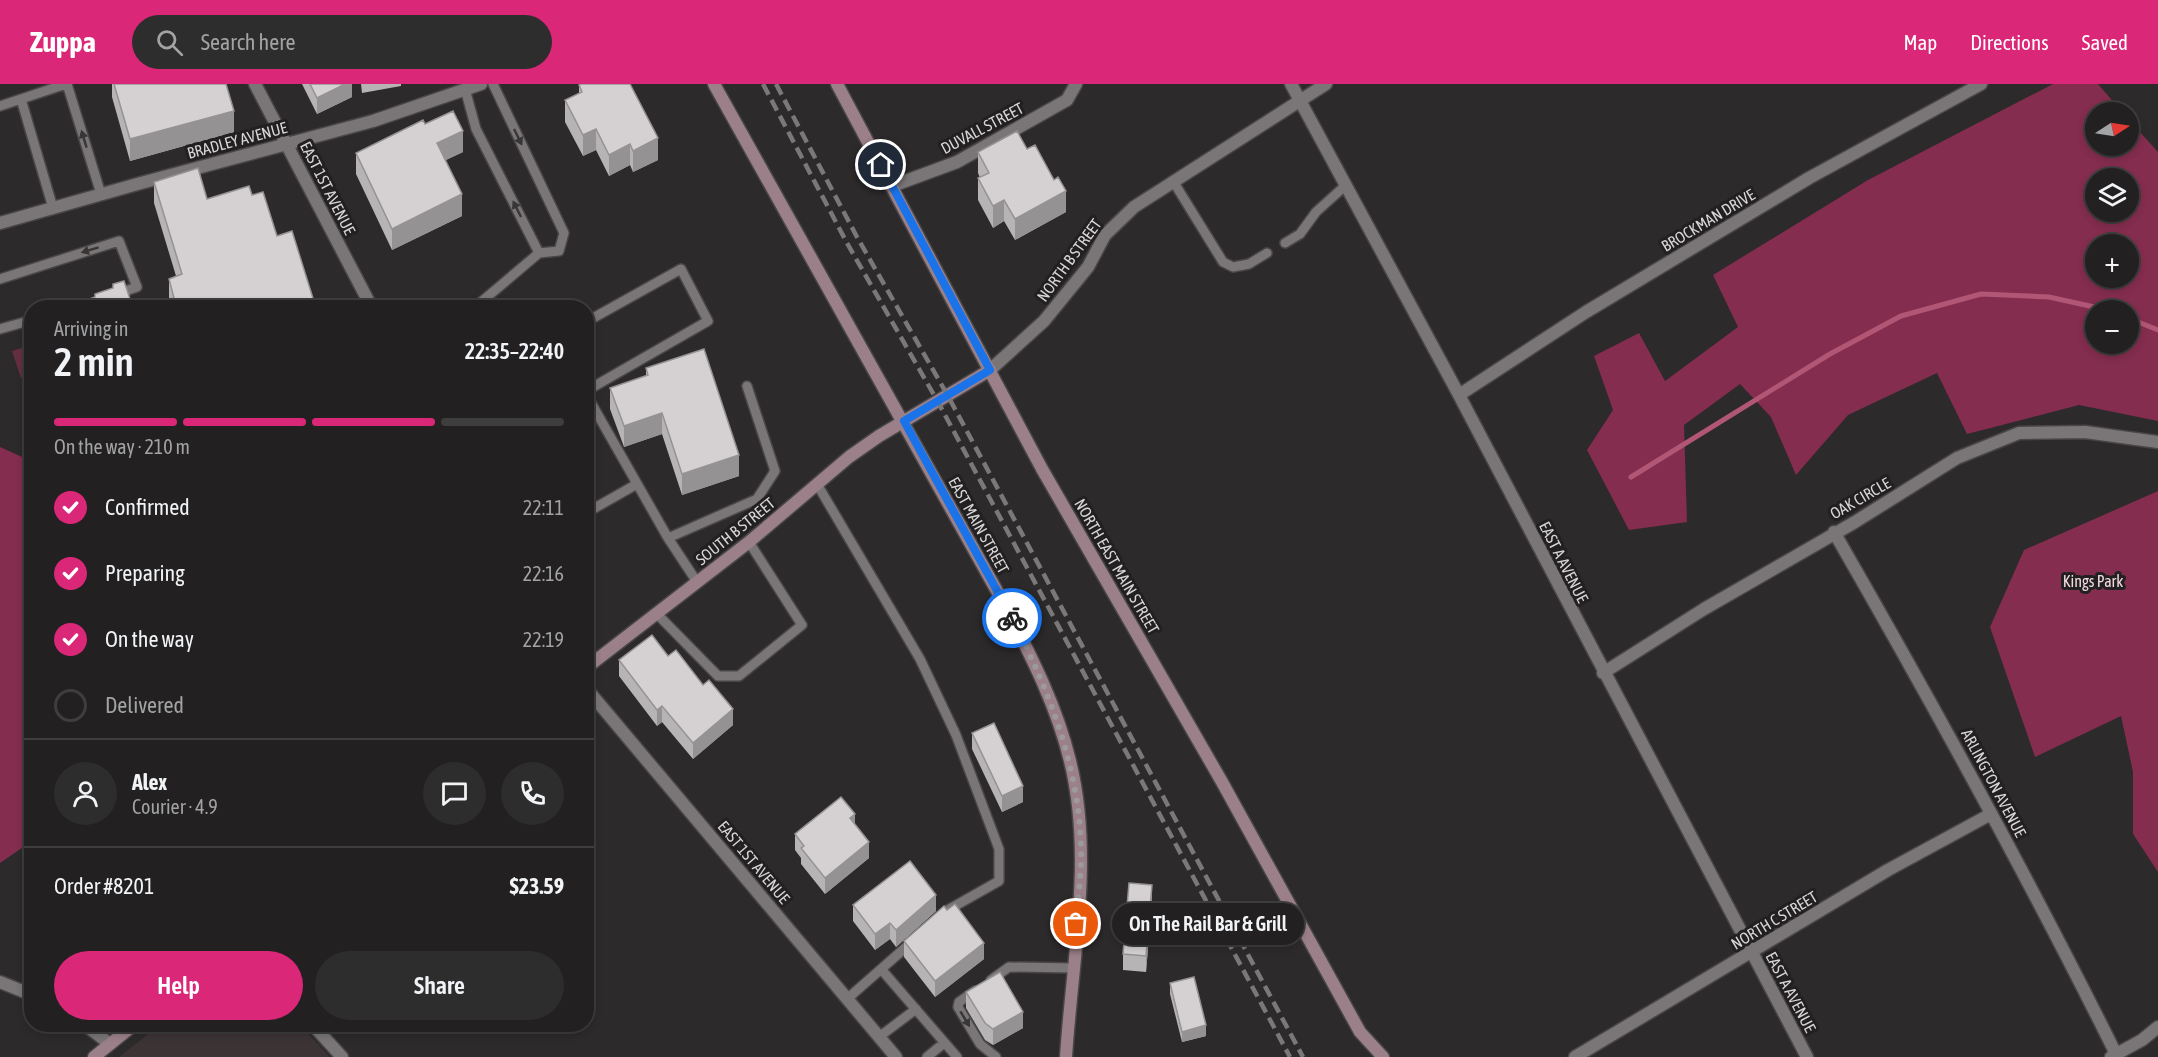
<!DOCTYPE html>
<meta charset="utf-8">
<style>
:root{--surface:#222020;--page:#2e2d2d;--text:#f1f3f6;--muted:#a2a3a5;--line:#3f3e3e;--accent:#db2777}
body{margin:0;font-family:"Asap Condensed",sans-serif;background:var(--page);color:var(--text);height:100vh;display:flex;flex-direction:column;font-size:22px;white-space:nowrap}
*{box-sizing:border-box;margin:0}
p{font-size:20px;color:var(--muted)}
.icon{flex:none;width:33px;height:33px;fill:none;stroke:currentColor;stroke-width:2;stroke-linecap:round;stroke-linejoin:round}
.map{position:relative;flex:1;overflow:hidden}
.drawer{position:absolute;left:24px;top:216px;width:570px;height:732px;display:flex;flex-direction:column;background:var(--surface);border-radius:24px;box-shadow:0 3px 9px #0003,0 0 0 2px var(--line)}
.drawer>*{flex:none}
.needle{width:39px;rotate:78deg}
.controls{position:absolute;left:2085px;top:18px;display:grid;gap:12px}
.controls a{display:grid;place-items:center;width:54px;height:54px;border-radius:50%;background:var(--surface);box-shadow:0 3px 9px #0003,0 0 0 2px var(--line);font-size:30px}
.pin{position:absolute;display:grid;place-items:center;width:51px;height:51px;color:#fff;margin:-26px;border:3px solid #fff;border-radius:50%;box-shadow:0 2px 6px #0007}
.courier{position:absolute;display:grid;place-items:center;width:60px;height:60px;margin:-30px;border:4px solid #1a73e8;border-radius:50%;background:#fff;color:#222;box-shadow:0 2px 8px #0007}
.bubble{position:absolute;height:42px;border-radius:21px;background:var(--surface);box-shadow:0 3px 9px #0003,0 0 0 2px var(--line);font-size:20px;font-weight:600;line-height:42px;text-align:center}
.head em{font-style:normal;font-weight:600}
.head div{display:flex;flex-direction:column-reverse}
.head{display:flex;align-items:center;justify-content:space-between;height:102px;padding:0 30px}
h1{font-size:39px;font-weight:600;line-height:45px}
.bar{display:grid;grid-template-columns:repeat(4,1fr);gap:9px 6px;align-content:center;height:72px;padding:0 30px}
.bar i{height:8px;border-radius:4px;background:var(--line)}
.bar .on{background:var(--accent)}
.bar p{grid-column:span 4}
.line{display:flex;align-items:center;gap:15px;padding:0 30px;border-top:2px solid var(--line)}
.line div{flex:1}
.round{display:grid;place-items:center;flex:none;width:63px;height:63px;border-radius:32px;background:var(--page)}
ol{padding:0 30px;list-style:none}
li{display:flex;align-items:center;gap:18px;height:66px}
li p{margin-inline-start:auto}
li .icon{padding:6px;border-radius:50%;background:var(--accent);color:#fff;stroke-width:4}
li:last-child{color:var(--muted)}
li i{width:33px;height:33px;border:3px solid var(--line);border-radius:50%}
.action{display:flex;gap:12px;margin-top:auto;padding:12px 30px}
.action a{flex:1;height:69px;border-radius:36px;background:var(--accent);color:#fff;font-size:24px;font-weight:600;line-height:69px;text-align:center}
.action a+a{background:var(--page);color:var(--text)}
header{display:flex;align-items:center;gap:36px;box-sizing:border-box;height:84px;padding:0 30px;background:var(--accent);color:#fff}
header strong{font-size:28px}
nav{display:flex;gap:33px;margin-inline-start:auto;font-size:21px}
.search{width:420px;height:54px;background:var(--page);display:flex;align-items:center;gap:15px;box-sizing:border-box;padding:0 21px;border-radius:33px;color:var(--muted);font-size:22px}
.map>svg:first-child{display:block}
.built{fill:#3c3335}
.green{fill:#662f41}
.forest{fill:#842d4e;fill-rule:evenodd}
.lines{fill:none;stroke-linecap:round;stroke-linejoin:round}
.stream{stroke:#b25675;stroke-width:5}
.lane-casing{stroke:#484646;stroke-width:12}
.street-casing{stroke:#484646;stroke-width:15}
.secondary-casing{stroke:#484646;stroke-width:15}
.lane{stroke:#7a7677;stroke-width:9}
.street{stroke:#7a7677;stroke-width:12}
.secondary{stroke:#9c8089;stroke-width:12}
.rail{stroke:#7b7879;stroke-width:4.5;stroke-dasharray:12 6;stroke-linecap:butt}
.wall{fill:#b7b4b5}
.shaded-wall{fill:#959293}
.building{fill:#d5d1d2;stroke:#959293;stroke-width:1.5}
.oneway{fill:#393636}
.done{stroke:#9c9a9a;stroke-width:6;stroke-dasharray:0 10.8}
.route{stroke:#1a73e8;stroke-width:8}
.labels{text-anchor:middle;stroke-width:6;stroke-linejoin:round;paint-order:stroke}
.street-label{font-size:16px;fill:#d8d6d6;stroke:#232021}
.park-label{font-size:16px;fill:#f4dae1;stroke:#232021}
</style>
<header>
<strong>Zuppa</strong>
<div class="search"><svg class="icon" aria-label="search" viewBox="0 0 24 24"><circle cx="10" cy="10" r="6"/><path d="M15 15l6 6"/></svg>Search here</div>
<nav><a>Map</a><a>Directions</a><a>Saved</a></nav>
</header>
<div class="map">
<svg width="2158" height="973" viewBox="0 0 2158 973">
<rect width="100%" height="100%" fill="#2d2a2b"/>
<!-- built -->
<path class="built" d="M161,940L300,941L330,973H119Z"/>
<!-- green -->
<path class="green" d="M31,261V290L21,294L12,267Z"/>
<!-- forest -->
<path class="forest" d="M2053,0H2098L2122,28H2096V62H2128L2129,36L2158,68V337L2079,321L1967,350L1937,289L1848,331L1796,391L1771,333L1740,300L1684,341L1687,438L1629,446L1587,366L1613,326L1594,272L1639,249L1665,297L1738,243L1713,191L1868,96ZM2096,94H2128V128H2096ZM2128,160V194H2096V160ZM2096,226H2128V260H2096Z
M0,363L31,377L32,757L0,779Z
M2158,407V788L2133,750V688L2121,632L2035,673L1990,543L2024,466Z"/>
<g class="lines">
<!-- stream -->
<path class="stream" d="M2128,234L2158,246
M1631,393L1830,270L1901,232L1981,210L2049,213L2108,226"/>
<defs>
<path id="lane" d="M67,0L101,110
M465,5L476,45L539,169L559,167L564,149L493,0
M21,15L53,124
M0,22L66,0
M1173,97L1223,178L1233,183L1249,180L1267,169
M1285,159L1300,150L1316,128L1346,101
M0,195L119,157L137,203L117,210
M474,224L539,169
M586,238L681,185L708,237L586,307
M0,245L32,236
M586,310L668,454L697,498
M817,400L920,575L956,651L999,765V797L946,827
M586,429L637,400
M668,454L757,415L775,387L747,302
M656,529L718,592H739L802,541L749,458
M881,885L957,973
M991,896L1009,883L1073,884
M975,907L959,918L958,923L980,960L996,973
M847,915L913,857
M879,953L916,925
M927,973L944,959"/>
<path id="street" d="M255,0L372,224
M1291,0L1459,311L1807,973
M892,102L957,78L1067,16L1076,0
M0,139L141,99L373,37L481,0
M990,286L1044,237L1088,183L1105,151L1134,123L1326,0
M1459,311L1586,228L1809,94L1981,0
M1834,448C1933,620 2028,793 2116,970
M1603,589L1704,525L1855,438L1957,374L2019,349L2085,348L2158,358
M586,604L896,973
M0,898L32,911
M84,940L110,960
M312,940L342,973
M1575,973L1888,786L1991,730
M2111,973L2142,956L2158,943"/>
<path id="secondary" d="M714,0L1007,525C1032,574 1057,623 1070,677C1094,773 1072,876 1066,973
M837,0L1042,385L1222,698L1360,948L1383,973
M586,584L749,458L849,373L879,352L990,286
M94,973L135,940"/>
</defs>
<!-- lane casing -->
<use href="#lane" class="lane-casing"/>
<!-- street casing -->
<use href="#street" class="street-casing"/>
<!-- secondary casing -->
<use href="#secondary" class="secondary-casing"/>
<!-- lane -->
<use href="#lane" class="lane"/>
<!-- street -->
<use href="#street" class="street"/>
<!-- secondary -->
<use href="#secondary" class="secondary"/>
<!-- rail -->
<path class="rail" d="M763,0L847,159L938,318L1290,973
M776,0L857,153L948,312L1303,973"/>
</g>
<!-- wall -->
<path class="wall" d="M112,0H226L234,48L130,77L112,13Z
M302,0H352V13L317,30Z
M361,0H401V2L362,9Z
M579,1L658,76L633,88L630,81L609,92L596,66L583,72L565,38V16L579,9Z
M425,40L463,68L446,76L462,132L392,166L356,90V69Z
M1027,65L1066,128L1015,156L1004,137L993,144L978,116V94H980L978,89V68Z
M154,98L207,115L252,111L277,152L316,224L169,215V195L176,192L154,119Z
M32,235V262L30,257V236Z
M646,284L739,392L682,411L662,350L624,363L610,325V304L646,292Z
M668,572L733,641L693,675L662,638L657,642L619,592V576Z
M972,649L1023,718L1002,728L972,665Z
M855,741L869,774L825,810L801,780V774L795,766V750Z
M1152,817L1146,888L1123,886V870Z
M853,821L936,827L896,863L890,855L875,866L853,837Z
M947,826L984,875L935,913L904,873V857Z
M1170,899L1206,952L1182,958L1170,910Z
M966,908L1023,944L993,961L985,956L966,924Z"/>
<!-- shaded-wall -->
<path class="shaded-wall" d="M345,0H352V13L317,30V14Z
M234,27V48L130,77V55Z
M596,45V66L583,72V51Z
M463,47V68L437,80V59Z
M658,54V76L633,88V67Z
M630,60V81L609,92V71Z
M1066,107V128L1015,156V135Z
M462,110V132L392,166V145Z
M1004,116V137L993,144V122Z
M662,329V350L624,363V342Z
M739,371V392L682,411V390Z
M662,622V638L657,642V626Z
M733,625V641L693,675V659Z
M1023,702V718L1002,728V712Z
M855,730V747L850,734Z
M869,758V774L825,810V794Z
M1152,801V817L1146,888V872Z
M936,811V827L896,863V846Z
M890,839V855L875,866V850Z
M984,859V875L935,913V897Z
M1023,928V944L993,961V945Z
M1206,941V952L1182,958V948Z"/>
<!-- building -->
<path class="building" d="M114,0H226L234,27L130,55Z
M310,0H345L317,14Z
M581,0H630L658,54L633,67L630,60L609,71L596,45L583,51L565,16L582,8L579,1Z
M453,27L463,47L437,59L462,110L392,145L356,69L423,36L425,40Z
M1017,47L1027,65L1035,61L1054,96L1058,93L1066,107L1015,135L1004,116L993,122L978,94L989,89L978,68Z
M198,84L207,115L249,102L252,111L263,108L277,152L292,147L316,224H134L174,214L169,195L182,190L154,98Z
M124,197L133,224H65L95,213V210L113,204V200Z
M704,265L739,371L682,390L662,329L624,342L610,304L648,291L646,284Z
M652,551L668,572L676,566L703,601L709,596L733,625L693,659L662,622L657,626L619,576Z
M994,639L1023,702L1002,712L972,649Z
M841,713L855,730L850,734L869,758L825,794L801,764L804,762L795,750Z
M910,777L936,811L896,846L890,839L875,850L853,821Z
M1129,799L1152,801L1146,872L1123,870Z
M955,820L984,859L935,897L904,857L944,822L947,826Z
M1000,888L1023,928L993,945L985,939L966,908Z
M1194,893L1206,941L1182,948L1170,899Z"/>
<!-- one-way arrows -->
<defs><path id="oneway-solid" d="M-6-.8H1V-3.2L6.5 0L1 3.2V.8H-6Z" transform="scale(1.5)"/></defs>
<g class="oneway">
<use href="#oneway-solid" transform="translate(518 53) rotate(64)"/>
<use href="#oneway-solid" transform="translate(84 55) rotate(-107)"/>
<use href="#oneway-solid" transform="translate(517 125) rotate(-117)"/>
<use href="#oneway-solid" transform="translate(90 166) rotate(163)"/>
<use href="#oneway-solid" transform="translate(965 935) rotate(59)"/>
</g>
<g class="lines">
<!-- done -->
<path class="done" d="M1012,534C1049,607 1078,679 1081,762C1082,787 1078,814 1076,840"/>
<!-- route -->
<path class="route" d="M881,81L990,286L904,337L1012,534"/>
</g>
<g class="labels">
<!-- street labels -->
<g class="street-label">
<text transform="translate(982 44) rotate(-28)" y="6">DUVALL STREET</text>
<text transform="translate(237 56) rotate(-15)" y="6">BRADLEY AVENUE</text>
<text transform="translate(328 104) rotate(63)" y="6">EAST 1ST AVENUE</text>
<text transform="translate(1708 136) rotate(-31)" y="6">BROCKMAN DRIVE</text>
<text transform="translate(1069 176) rotate(-54)" y="6">NORTH B STREET</text>
<text transform="translate(1860 414) rotate(-30)" y="6">OAK CIRCLE</text>
<text transform="translate(979 441) rotate(61)" y="6">EAST MAIN STREET</text>
<text transform="translate(735 447) rotate(-39)" y="6">SOUTH B STREET</text>
<text transform="translate(1564 478) rotate(63)" y="6">EAST A AVENUE</text>
<text transform="translate(1117 482) rotate(60)" y="6">NORTH EAST MAIN STREET</text>
<text transform="translate(1994 699) rotate(62)" y="6">ARLINGTON AVENUE</text>
<text transform="translate(754 778) rotate(50)" y="6">EAST 1ST AVENUE</text>
<text transform="translate(1774 836) rotate(-31)" y="6">NORTH C STREET</text>
<text transform="translate(1791 908) rotate(62)" y="6">EAST A AVENUE</text>
</g>
<!-- park labels -->
<g class="park-label">
<text x="2093" y="503">Kings Park</text>
</g>
</g>
</svg>
<div class="controls">
<a><svg class="needle" viewBox="-14 -14 28 28"><path d="M0-13l5 13h-10z" fill="#e53935"/><path d="M0 13l5-13h-10z" fill="#a2a3a5"/></svg></a>
<a><svg class="icon" aria-label="layers" viewBox="0 0 24 24"><path d="M12 4l9 5-9 5-9-5zM3 14l9 5 9-5"/></svg></a>
<a>+</a>
<a>−</a>
</div>
<div class="pin" style="left:1076px;top:840px;background:#ea580c"><svg class="icon" aria-label="bag" viewBox="0 0 24 24"><path d="M5 8h14l-1 12H6zM9 8a3 3 0 0 1 6 0"/></svg></div>
<div class="pin" style="left:881px;top:81px;background:#1f2937"><svg class="icon" aria-label="home" viewBox="0 0 24 24"><path d="M3 11l9-7 9 7M6 9v11h12V9"/></svg></div>
<div class="courier" style="left:1012px;top:534px"><svg class="icon" aria-label="bike" viewBox="0 0 24 24"><circle cx="6" cy="16" r="4"/><circle cx="18" cy="16" r="4"/><path d="M6 16l4-8h5l3 8M10 8l3 8H6M13 5h3"/></svg></div>
<div class="bubble" style="left:1112px;top:819px;width:192px">On The Rail Bar &amp; Grill</div>
<section class="drawer">
<div class="head"><div><h1>2 min</h1><p>Arriving in</p></div><em>22:35–22:40</em></div>
<div class="bar"><i class="on"></i><i class="on"></i><i class="on"></i><i></i><p>On the way · 210 m</p></div>
<ol>
<li><svg class="icon" aria-label="check" viewBox="0 0 24 24"><path d="M5 12l5 5 9-10"/></svg>Confirmed<p>22:11</p></li>
<li><svg class="icon" aria-label="check" viewBox="0 0 24 24"><path d="M5 12l5 5 9-10"/></svg>Preparing<p>22:16</p></li>
<li><svg class="icon" aria-label="check" viewBox="0 0 24 24"><path d="M5 12l5 5 9-10"/></svg>On the way<p>22:19</p></li>
<li><i></i>Delivered</li>
</ol>
<div class="line" style="height:108px"><a class="round"><svg class="icon" aria-label="person" viewBox="0 0 24 24"><circle cx="12" cy="8" r="4"/><path d="M4 21q1-7 8-7t8 7"/></svg></a><div><b>Alex</b><p>Courier · 4.9</p></div><a class="round"><svg class="icon" aria-label="chat" viewBox="0 0 24 24"><path d="M4 5h16v11H9l-5 4z"/></svg></a><a class="round"><svg class="icon" aria-label="phone" viewBox="0 0 24 24"><path d="M5 4h4l2 5-3 2q2 4 5 5l2-3 5 2v4C11 20 4 13 5 4z"/></svg></a></div>
<div class="line" style="height:78px"><div>Order #8201</div><b>$23.59</b></div>
<div class="action"><a>Help</a><a>Share</a></div>
</section>
</div>
